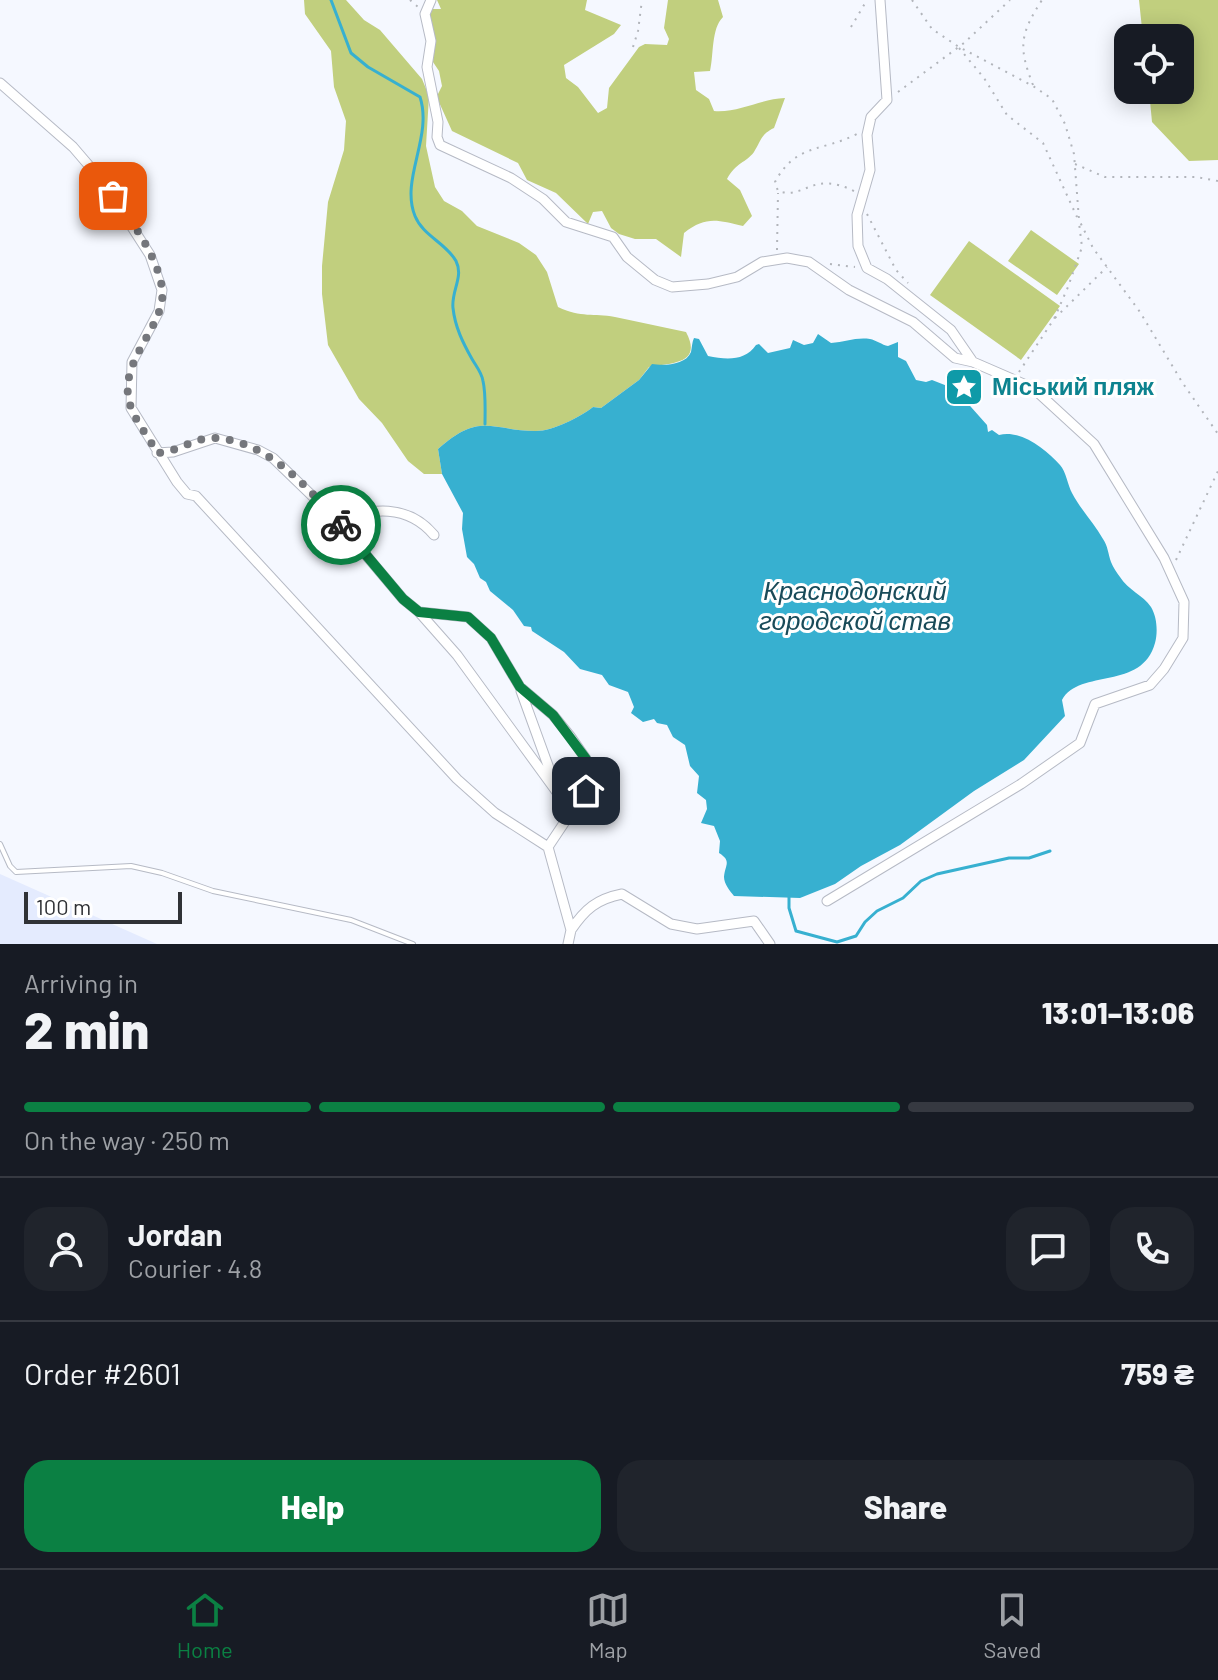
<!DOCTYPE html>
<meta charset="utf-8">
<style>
:root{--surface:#171b24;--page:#20242c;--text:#f1f3f6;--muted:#9ea1a6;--line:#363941;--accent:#0b8043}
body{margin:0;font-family:Barlow,sans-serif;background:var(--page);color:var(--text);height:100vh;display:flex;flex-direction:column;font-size:30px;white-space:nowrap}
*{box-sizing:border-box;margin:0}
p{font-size:26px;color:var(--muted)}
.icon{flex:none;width:44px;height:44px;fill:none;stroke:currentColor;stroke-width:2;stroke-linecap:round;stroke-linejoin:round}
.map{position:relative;height:944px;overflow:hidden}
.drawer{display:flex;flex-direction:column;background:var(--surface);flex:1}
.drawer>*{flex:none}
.controls{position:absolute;left:1114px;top:24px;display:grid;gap:16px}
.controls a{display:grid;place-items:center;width:80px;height:80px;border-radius:16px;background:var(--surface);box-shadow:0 4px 20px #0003;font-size:40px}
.scale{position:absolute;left:24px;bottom:20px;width:158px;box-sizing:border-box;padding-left:8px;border:4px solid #303236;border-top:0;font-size:22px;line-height:28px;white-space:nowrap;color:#303236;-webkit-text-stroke:6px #fff;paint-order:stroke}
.pin{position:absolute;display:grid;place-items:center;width:68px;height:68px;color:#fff;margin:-34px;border-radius:16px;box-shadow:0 4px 12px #0006}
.courier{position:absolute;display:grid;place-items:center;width:80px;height:80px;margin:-40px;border:6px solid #0b8043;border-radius:50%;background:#fff;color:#222;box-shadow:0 2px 10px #0007}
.overview em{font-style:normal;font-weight:800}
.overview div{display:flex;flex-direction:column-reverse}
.overview{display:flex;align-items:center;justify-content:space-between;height:136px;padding:0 24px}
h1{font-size:52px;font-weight:800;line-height:60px}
.bar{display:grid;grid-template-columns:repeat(4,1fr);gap:12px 8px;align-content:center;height:96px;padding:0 24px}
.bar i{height:10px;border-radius:6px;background:var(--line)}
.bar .current{background:var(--accent)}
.bar p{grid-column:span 4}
.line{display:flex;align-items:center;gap:20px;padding:0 24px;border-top:2px solid var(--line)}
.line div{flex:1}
.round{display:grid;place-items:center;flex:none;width:84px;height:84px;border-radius:24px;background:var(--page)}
.button{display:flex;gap:16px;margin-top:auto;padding:16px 24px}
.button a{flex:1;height:92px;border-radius:24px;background:var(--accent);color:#fff;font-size:32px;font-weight:800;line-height:92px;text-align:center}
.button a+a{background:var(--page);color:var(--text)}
.dock{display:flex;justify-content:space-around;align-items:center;height:112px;border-top:2px solid var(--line);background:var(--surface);font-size:22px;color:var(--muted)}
.dock a{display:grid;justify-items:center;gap:4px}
.dock .current{color:var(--accent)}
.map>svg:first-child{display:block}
.built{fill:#e4ebfe}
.green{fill:#c1cf7e}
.water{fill:#37b0d0}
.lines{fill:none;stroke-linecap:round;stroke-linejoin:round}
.stream{stroke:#37b0d0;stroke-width:3}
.service-casing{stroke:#b6bac5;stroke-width:6}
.minor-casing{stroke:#b6bac5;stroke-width:11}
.path{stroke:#b2b5bb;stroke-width:2;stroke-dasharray:2 6;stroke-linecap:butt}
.service{stroke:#fff;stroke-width:4}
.minor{stroke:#fff;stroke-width:9}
.done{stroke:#75777c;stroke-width:8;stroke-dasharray:0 14.4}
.route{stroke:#0b8043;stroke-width:10}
.labels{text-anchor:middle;stroke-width:6;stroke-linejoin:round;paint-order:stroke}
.culture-label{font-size:24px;font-weight:bold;fill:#0d838f;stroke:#fff;text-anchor:start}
.water-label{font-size:26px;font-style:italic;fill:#194b59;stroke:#fff}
</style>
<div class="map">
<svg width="1218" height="944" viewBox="0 0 1218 944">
<rect width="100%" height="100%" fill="#f5f8ff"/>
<!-- built -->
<path class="built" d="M0,874L157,944H0Z"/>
<!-- green -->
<path class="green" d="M304,0H346L364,20L380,30L422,79L429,96L426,146L435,187L444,201L462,211L477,226L519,243L536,255L547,272L558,307C582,318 593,313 615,317C639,322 662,327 686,332C703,364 672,363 649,367L639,380L601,408L593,407C580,417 553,431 536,431C489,430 480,412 438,449L442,474H424L408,461L382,423L359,399L328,345L322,294V266L328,202L344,150L346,121L334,87L331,51L305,14Z
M437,0H587L585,10L621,25L614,34L564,65L566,78L578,87L598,113L607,108L609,88L639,47L645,44L667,45L669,39L664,28L668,0H718L723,17C711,29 714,54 710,71L694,72L696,90L709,99L714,111C739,113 760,99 785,98L774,128C761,134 761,141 754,152C746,163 736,162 727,179L740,190L752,216L743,226C717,220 706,216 684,233L681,257L656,239H635L619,234L611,228L602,211L593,212L588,224L556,193L527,180L518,163L452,131L438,100V94L442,86L439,71L433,62C433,55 436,47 435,41C435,29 427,28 430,9H441Z
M1139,0H1218V160L1189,161L1152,122L1149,90H1180V38H1143Z
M1031,230L1079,264L1057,295L1008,261Z
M969,241L1060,306L1021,360L930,295Z"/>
<!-- water -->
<path class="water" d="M818,334L831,343C845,342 856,337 870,339C876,340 882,345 888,346L898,342V357L906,361L916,380L926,382L932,380L955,389L987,425L988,432L992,430L999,435C1021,429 1046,450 1060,465C1066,471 1068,486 1072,493C1081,510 1094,523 1103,539C1108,546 1108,554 1111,562C1113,567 1117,573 1120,577C1128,590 1143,595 1151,607C1157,617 1158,632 1155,643C1142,691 1080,668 1062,700L1065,716L1024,760L974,791L900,845L861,866L835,884L800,898L734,896C730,891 724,884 724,877C725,865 732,861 719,853L720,841L714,826L701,823L707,809L706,800L697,793L699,776L690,766L685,745L673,737L667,725L657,723L654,719L643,722L631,713L634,707L628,692L609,685L602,675L580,669L564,652L532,631L531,627L524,626L513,610L490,591L486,582L480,578L474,564L467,557L462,529L463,513L442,474L438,449C480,412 489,430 536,431C553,431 580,417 593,407L601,408L639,380L652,364C664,366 686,365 691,352C692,347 692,342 694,338L699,339L708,356C727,360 745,361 756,345L759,344L768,353L790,348L793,340L804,345L813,343Z"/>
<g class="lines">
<!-- stream -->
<path class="stream" d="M331,0L351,53L368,67L420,97C433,137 400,179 415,216C423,236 446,243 456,261C464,277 451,291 453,308C455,327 463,343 472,359C476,366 482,373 483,381C486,394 485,410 485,424
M789,897V908L796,931L837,942L856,936L865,922L877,911L903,898L921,881L937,874L1009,858H1029L1050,851"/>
<defs>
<path id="service" d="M0,844L10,866L16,872L131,866L162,873L213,891L351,920L413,944"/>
<path id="minor" d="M431,0L425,14L431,41L427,67L438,122L437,137L440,145L511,178L543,199L566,222L613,237L627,257L655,280L672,287L708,284L737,277L762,262L787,258L809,262L849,290L913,322L955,358L973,362
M0,83L73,147L103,182L150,255L162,290L159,311L132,362L131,408L177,482L187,494L196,496L457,779L495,813L548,847L571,930L568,944
M157,453L173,452L215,438L258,450L273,458L333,516L403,599L419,612L457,655L559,795L566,820L548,847
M336,519C372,509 407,503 434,535
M419,612L468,617L491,638L520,687L553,715L570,736L586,759L590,779L586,791L566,820
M521,691L554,782
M827,901L1021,784L1080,743L1095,704L1150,685L1164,669L1183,638L1184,602L1164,558L1094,444L1033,388L973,362L951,330L887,279L867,268L858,246L857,215L870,170L867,135L871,117L887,100L880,0
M571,930C585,909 597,899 622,894L671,924L697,929L754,921L770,944"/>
</defs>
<!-- service casing -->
<use href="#service" class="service-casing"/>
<!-- minor casing -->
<use href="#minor" class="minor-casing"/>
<!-- path -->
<path class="path" d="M410,0L418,7
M912,0L932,29L959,47L1033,86L1052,99L1065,124L1074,154L1079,220L1093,248L1140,312L1182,382L1218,434
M851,27L867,0
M633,47L638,31L642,0
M959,48L984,78L1007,115L1043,143L1077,217
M1033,85C1018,47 1020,34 1042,0
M898,92L964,43L1010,0
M1075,164L1105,177H1196L1218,181
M854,191C811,170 806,200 778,191L775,182C796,143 822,152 857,134
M867,214L896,270L908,283
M777,250L778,193
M830,264L855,267
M1055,318L1107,267
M1019,372L1054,319L1068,287L1082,247L1079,223
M1176,560L1218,471"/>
<!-- service -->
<use href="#service" class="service"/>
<!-- minor -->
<use href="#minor" class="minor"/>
</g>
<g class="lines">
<!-- done -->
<path class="done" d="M113,196C132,222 157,255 162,288C168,327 112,363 132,410C138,425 150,439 157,453C178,452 197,436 217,438C270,443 308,488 341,525"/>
<!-- route -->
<path class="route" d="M341,525L403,599L419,612L468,617L491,638L520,687L553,715L586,759L590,779L586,791"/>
</g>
<!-- icons -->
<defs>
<symbol id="sight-square" viewBox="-11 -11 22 22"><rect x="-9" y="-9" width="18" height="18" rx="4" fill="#0f9aa8" stroke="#fff"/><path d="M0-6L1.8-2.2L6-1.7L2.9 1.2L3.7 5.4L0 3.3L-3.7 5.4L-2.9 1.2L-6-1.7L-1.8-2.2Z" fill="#fff"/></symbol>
</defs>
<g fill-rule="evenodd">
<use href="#sight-square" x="942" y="365" width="44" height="44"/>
</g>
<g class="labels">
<!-- culture labels -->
<g class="culture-label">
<text x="992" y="395">Міський пляж</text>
</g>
<!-- water labels -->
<g class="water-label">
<text x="855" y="600">Краснодонский<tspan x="855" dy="30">городской став</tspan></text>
</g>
</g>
</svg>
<div class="controls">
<a><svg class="icon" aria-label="locate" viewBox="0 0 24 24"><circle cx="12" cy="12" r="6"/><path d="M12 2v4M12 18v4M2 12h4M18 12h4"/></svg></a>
</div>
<div class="scale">100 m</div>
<div class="pin" style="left:113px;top:196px;background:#ea580c"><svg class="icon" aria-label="bag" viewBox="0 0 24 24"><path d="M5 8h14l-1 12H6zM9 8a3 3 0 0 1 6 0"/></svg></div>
<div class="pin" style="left:586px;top:791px;background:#1f2937"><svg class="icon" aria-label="home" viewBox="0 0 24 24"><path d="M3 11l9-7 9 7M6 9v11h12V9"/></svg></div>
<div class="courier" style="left:341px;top:525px"><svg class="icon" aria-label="bike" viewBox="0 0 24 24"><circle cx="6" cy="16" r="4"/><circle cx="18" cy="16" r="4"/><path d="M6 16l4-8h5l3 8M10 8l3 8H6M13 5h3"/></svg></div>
</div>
<section class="drawer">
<div class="overview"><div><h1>2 min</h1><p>Arriving in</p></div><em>13:01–13:06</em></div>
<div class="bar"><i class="current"></i><i class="current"></i><i class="current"></i><i></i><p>On the way · 250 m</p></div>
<div class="line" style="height:144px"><a class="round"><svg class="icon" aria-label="person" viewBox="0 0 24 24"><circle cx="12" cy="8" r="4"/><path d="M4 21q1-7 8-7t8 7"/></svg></a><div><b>Jordan</b><p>Courier · 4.8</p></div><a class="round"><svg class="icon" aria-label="chat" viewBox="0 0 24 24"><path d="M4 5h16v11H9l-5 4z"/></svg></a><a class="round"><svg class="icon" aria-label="phone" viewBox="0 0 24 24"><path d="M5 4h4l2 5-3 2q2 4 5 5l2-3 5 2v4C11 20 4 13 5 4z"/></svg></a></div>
<div class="line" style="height:104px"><div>Order #2601</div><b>759 ₴</b></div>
<div class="button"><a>Help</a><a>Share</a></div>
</section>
<nav class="dock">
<a class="current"><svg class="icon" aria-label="home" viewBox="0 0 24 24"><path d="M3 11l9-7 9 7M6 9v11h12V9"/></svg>Home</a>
<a><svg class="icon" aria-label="map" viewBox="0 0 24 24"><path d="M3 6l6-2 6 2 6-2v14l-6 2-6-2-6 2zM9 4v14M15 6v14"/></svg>Map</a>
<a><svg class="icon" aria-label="saved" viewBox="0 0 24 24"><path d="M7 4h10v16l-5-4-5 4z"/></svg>Saved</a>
</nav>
